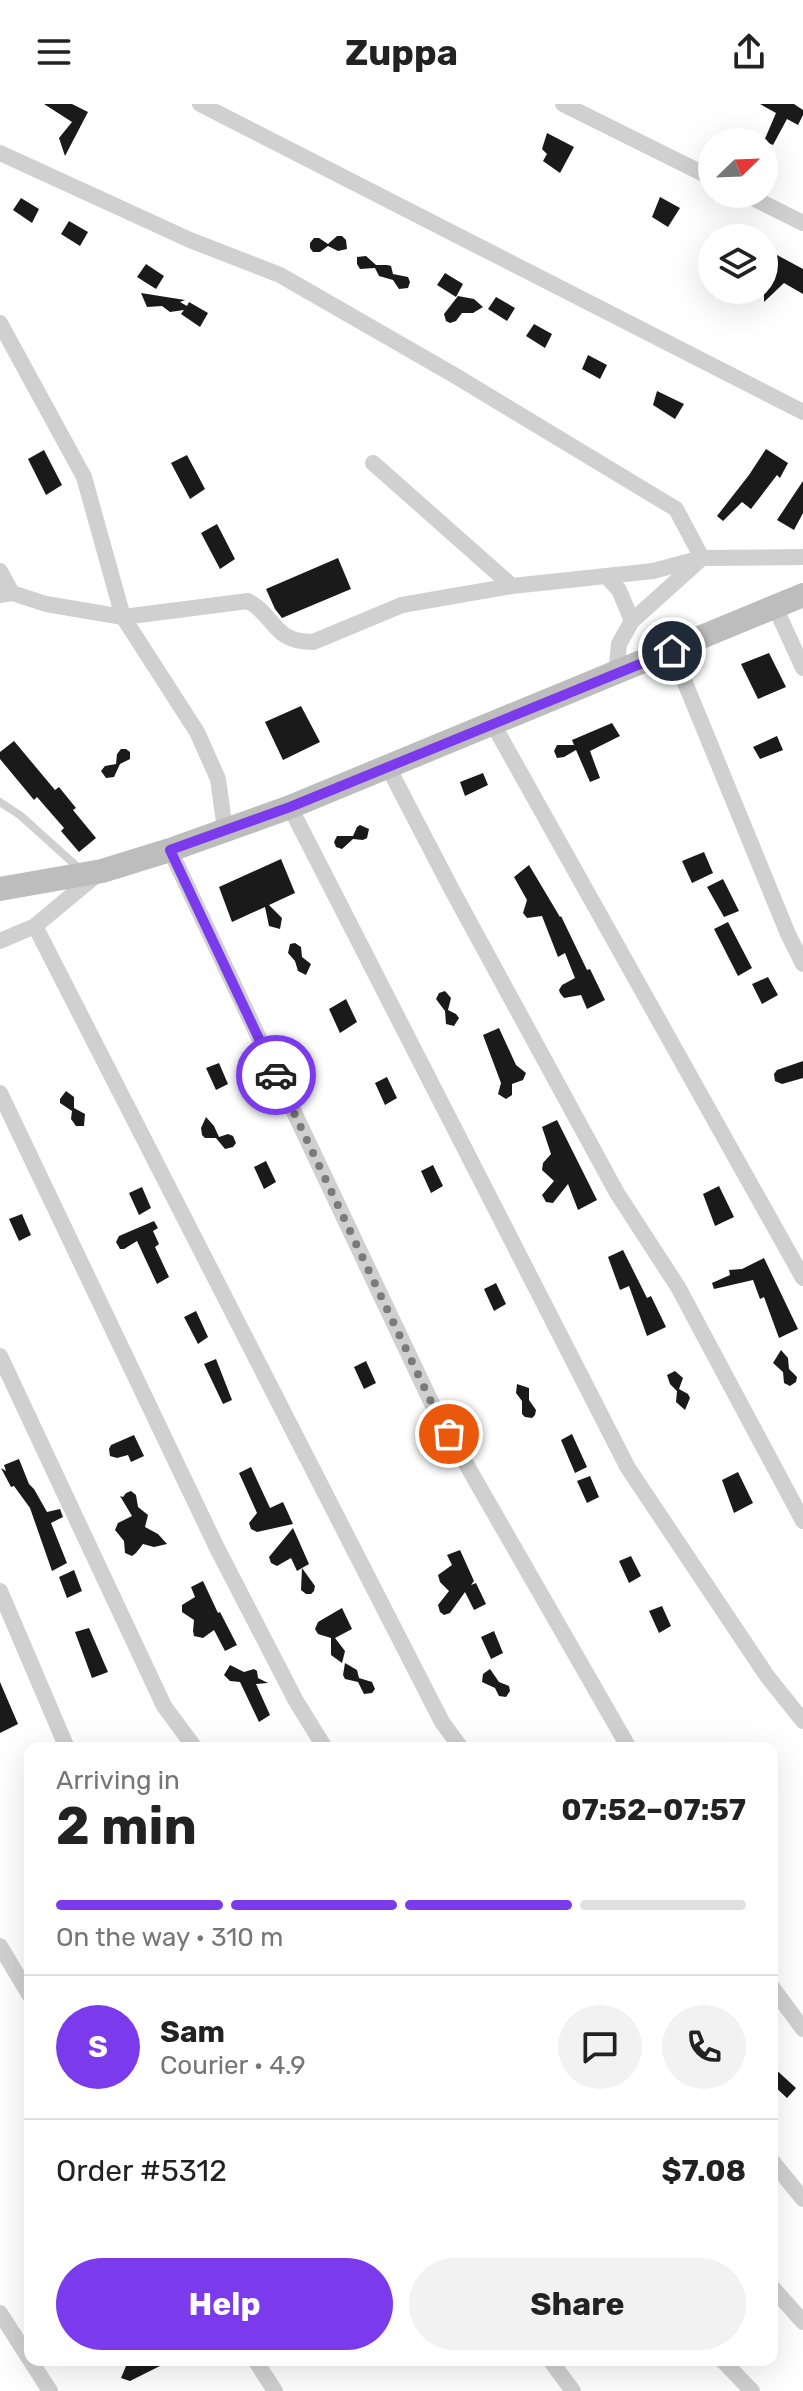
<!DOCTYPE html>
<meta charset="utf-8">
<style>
:root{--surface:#fff;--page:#f2f2f2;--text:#222;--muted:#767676;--line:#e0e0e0;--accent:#7c3aed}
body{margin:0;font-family:Rubik,sans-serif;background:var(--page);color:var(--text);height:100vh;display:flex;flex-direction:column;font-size:30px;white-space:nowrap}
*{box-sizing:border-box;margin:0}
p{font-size:26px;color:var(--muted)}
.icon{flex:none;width:44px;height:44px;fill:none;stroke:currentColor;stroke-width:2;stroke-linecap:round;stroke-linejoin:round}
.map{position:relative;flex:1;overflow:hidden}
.drawer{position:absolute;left:24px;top:1638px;width:754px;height:624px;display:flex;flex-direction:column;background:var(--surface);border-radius:16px;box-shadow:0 8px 32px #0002}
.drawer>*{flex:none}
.needle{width:52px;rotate:67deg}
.controls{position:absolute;left:698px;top:24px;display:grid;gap:16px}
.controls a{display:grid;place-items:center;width:80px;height:80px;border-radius:50%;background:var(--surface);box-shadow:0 8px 32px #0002;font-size:40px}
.pin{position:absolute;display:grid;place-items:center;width:68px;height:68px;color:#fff;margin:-34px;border:4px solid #fff;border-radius:50%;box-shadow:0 2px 8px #0007}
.courier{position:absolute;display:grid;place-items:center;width:80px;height:80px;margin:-40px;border:6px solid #7c3aed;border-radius:50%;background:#fff;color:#222;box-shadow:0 2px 10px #0007}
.headline em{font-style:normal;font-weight:700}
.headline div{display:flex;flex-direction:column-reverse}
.headline{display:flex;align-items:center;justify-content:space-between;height:136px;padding:0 32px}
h1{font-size:52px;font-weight:700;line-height:60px}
.bar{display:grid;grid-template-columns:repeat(4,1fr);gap:12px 8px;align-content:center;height:96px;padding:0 32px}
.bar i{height:10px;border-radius:6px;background:var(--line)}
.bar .active{background:var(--accent)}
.bar p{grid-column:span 4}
.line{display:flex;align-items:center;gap:20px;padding:0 32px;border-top:2px solid var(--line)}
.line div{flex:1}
.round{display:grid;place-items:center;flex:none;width:84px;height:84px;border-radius:42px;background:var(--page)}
.primary-button{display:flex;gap:16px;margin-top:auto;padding:16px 32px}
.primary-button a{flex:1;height:92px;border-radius:48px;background:var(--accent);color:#fff;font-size:32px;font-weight:700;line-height:92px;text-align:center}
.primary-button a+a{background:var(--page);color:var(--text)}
header{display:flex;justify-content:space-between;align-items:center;height:104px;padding:0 32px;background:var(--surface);font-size:36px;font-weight:700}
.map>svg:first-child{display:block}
.building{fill:#1a1a1a}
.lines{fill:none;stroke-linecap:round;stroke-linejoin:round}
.lane{stroke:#d0d0d0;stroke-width:8}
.street{stroke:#d0d0d0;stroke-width:16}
.secondary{stroke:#bdbdbd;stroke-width:24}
.done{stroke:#7a7a7a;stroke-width:8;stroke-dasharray:0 14.4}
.route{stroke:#7c3aed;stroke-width:10}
</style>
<header><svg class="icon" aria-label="menu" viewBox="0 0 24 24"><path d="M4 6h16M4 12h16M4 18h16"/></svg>Zuppa<svg class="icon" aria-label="share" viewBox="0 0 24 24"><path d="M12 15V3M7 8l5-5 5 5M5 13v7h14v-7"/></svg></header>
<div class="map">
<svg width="803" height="2287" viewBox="0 0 803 2287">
<rect width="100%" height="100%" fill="#fff"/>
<!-- building -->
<path class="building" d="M44,0H72L88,8L65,52L59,34L72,18Z
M760,0H794L803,6V11L798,21L787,15L773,41L764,37L776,9Z
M547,29L574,43L560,69L543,57L547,50L542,45Z
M660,93L680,104L668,123L652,113Z
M21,94L39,105L32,119L13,106Z
M69,117L88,128L80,142L61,130Z
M337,132H342L346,136L347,145L338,147L328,142L320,148H313L310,144V139L314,134H319L328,140Z
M777,151L803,165V190L784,179L764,198V181L772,169L768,167Z
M366,152L376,161H387L391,162L393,170L408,173L410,178L408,184L399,185L393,176L379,172L375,164L360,165L357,160V153Z
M146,160L164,172L156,185L137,173Z
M445,169L463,180L456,193L437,181Z
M141,189L185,196L180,198L187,202L189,198L208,209L200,223L181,210L184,206L170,208L162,202L147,203Z
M458,192L474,195L483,203L473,209H462L456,217L450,219L446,217L444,210Z
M496,193L515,204L507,217L488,205Z
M534,220L552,230L545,244L526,232Z
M588,251L607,261L600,275L582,265Z
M657,287L684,300L675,315L653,301Z
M766,345L788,359L780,374L777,371L751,405L742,398L723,417L717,412L749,371Z
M44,346L62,381L46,391L28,355Z
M187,351L205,385L190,395L171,359Z
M803,377V409L794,426L777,416Z
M217,420L235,455L220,465L201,429Z
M338,454L351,485L282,514L275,505L266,485Z
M769,549L786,583L758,595L741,560Z
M301,602L320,638L283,656L265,618Z
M612,619L620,632L590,647L600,674L590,678L576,646L564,653L557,654L554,647L557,641H574L572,636Z
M777,632L783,646L760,655L753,643Z
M14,637L55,686L59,683L76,704L73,706L96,734L79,748L61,727L64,724L37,693L34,696L0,655V648Z
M121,645H126L130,648V655L120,660L114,673L106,674L101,667L105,662L116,660L117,650Z
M483,669L488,681L465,692L460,678Z
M360,721L369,725L367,734L363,736L353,735L342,745L336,743L334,738L337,732H353L357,723Z
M704,748L713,769L692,779L682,757Z
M281,755L295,789L269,801L282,814L280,825L269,822L265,803L232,818L219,783Z
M529,761L560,813L561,812L587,866L590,865L605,896L587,905L581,891L564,894L560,889L559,886L562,881L575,874L565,849L558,853L542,812L527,814L523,809L527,796L514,773Z
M723,775L739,807L724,813L707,783Z
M728,818L752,864L738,872L714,825Z
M295,839L301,843L302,853L311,860L306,871L298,867L295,857L288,849L290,840Z
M768,873L778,891L762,900L752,880Z
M445,887L451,894L448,906L456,910L459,914L454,922L446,920L445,907L436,895L439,889Z
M346,895L357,918L340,929L329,905Z
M499,924L516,961L526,969L523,976L512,980V991L506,995L498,990L501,979L483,931Z
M803,957V974L782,980L775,977L774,970L777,966Z
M219,959L228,980L216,986L206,964Z
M387,973L397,994L385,1001L375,979Z
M66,987L74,993V1004L85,1010L84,1022H76L71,1015L72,1007L60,999V995Z
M206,1013L214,1022L219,1033L228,1030L233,1032L236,1039L233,1043L225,1045L216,1034H205L202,1031L201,1024Z
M557,1016L597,1096L578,1106L568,1080L553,1099L546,1098L542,1091L554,1077L542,1066L543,1059L551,1050L542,1023Z
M266,1057L276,1078L264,1085L254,1063Z
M433,1061L443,1082L431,1089L421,1067Z
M719,1082L734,1113L715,1122L703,1090Z
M142,1083L151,1104L139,1111L129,1089Z
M22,1110L31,1131L19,1137L9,1115Z
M154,1117L158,1124L153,1127L159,1140L155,1143L169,1173L157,1180L137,1137L124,1145H120L116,1138L119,1132Z
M623,1146L647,1194L651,1192L666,1223L647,1232L629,1182L620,1186L608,1153Z
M764,1154L798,1225L779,1234L764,1193L760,1195L753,1176L714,1185L712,1179L730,1171L729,1166L742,1165Z
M496,1179L506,1200L494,1207L484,1185Z
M196,1207L208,1233L198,1240L184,1213Z
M781,1246L788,1254L789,1265L797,1273L796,1278L790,1282L784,1279L783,1268L773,1259Z
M216,1255L232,1296L223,1300L204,1260Z
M366,1257L376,1279L364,1285L354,1263Z
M675,1267L683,1274L679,1285L688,1290L690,1294L685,1306L676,1298L677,1287L670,1280L667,1271Z
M517,1280L529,1284V1296L536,1306L535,1311L532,1314L525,1313L522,1310V1297L516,1289Z
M572,1330L587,1363L575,1369L561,1336Z
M134,1331L144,1352L131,1358L128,1351L117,1354L110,1352L109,1345L111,1341Z
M19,1355L29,1380L34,1385L47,1408L60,1405L63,1413L51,1419L67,1459L52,1467L30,1404L14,1382L11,1383L1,1364L6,1367L4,1361Z
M251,1363L270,1404L283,1398L293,1420L257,1428L251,1425L249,1419L257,1409L239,1369Z
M738,1368L753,1399L734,1409L722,1376Z
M590,1372L599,1393L587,1399L577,1377Z
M131,1387L136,1391L138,1403L148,1411L145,1423L158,1430L167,1440L154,1443L143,1440L136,1449L132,1452L125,1449L124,1437L115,1426L118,1419L132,1412L120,1392L123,1393L126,1389Z
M293,1424L309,1460L302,1464L315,1482L314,1487L311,1490H306L301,1486L302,1464L297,1467L291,1454L277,1462L271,1459L269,1453Z
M460,1446L474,1477L471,1481L476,1479L486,1500L474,1506L465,1488L450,1509L444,1511L440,1508L438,1501L449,1487L440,1478L438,1471L452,1461L447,1451Z
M631,1452L641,1472L629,1479L619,1457Z
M74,1466L82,1487L67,1494L59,1473Z
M203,1477L218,1509L220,1508L237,1541L225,1547L214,1526L203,1534L194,1532L193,1527L194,1516L182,1508V1501L195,1493L191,1483Z
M662,1502L671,1522L659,1529L649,1507Z
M342,1504L352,1525L335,1534L345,1547L342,1559L331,1551V1534L318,1530L315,1525L318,1518Z
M89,1524L108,1568L92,1574L75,1528Z
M494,1527L503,1549L491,1555L481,1533Z
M345,1559L357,1566L359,1574L372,1578L375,1585L372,1589L364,1590L358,1578L345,1575L343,1571Z
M230,1561L244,1568L254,1565L257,1567L258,1574L268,1579L256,1580L270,1611L259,1618L240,1578L230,1577L224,1571Z
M490,1565L499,1578L509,1582L510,1587L506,1593L499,1592L495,1584L482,1578L483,1570Z
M0,1578L18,1620L0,1629Z
M772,1962L796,1984L787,1994L772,1980Z
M126,2262H160L130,2277L121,2274Z"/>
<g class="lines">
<!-- lane -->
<path class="lane" d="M0,698L21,712L82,767"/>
<!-- street -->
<path class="street" d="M200,0L803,308
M563,0L712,74
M0,49L190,136L280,171L454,271L676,405L702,454L632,517L619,540L616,570
M745,90L803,119
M0,219L84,373L123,513L197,628L218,675L225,726
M373,359L512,482
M0,467L12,489
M607,473L619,486L632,517
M0,491L12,489L46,500L123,513L248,497C276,512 272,538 313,538L402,501L465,490L512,482L653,467L702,454L803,453
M775,503L803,564
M672,547L788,830L803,860
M493,620L803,1174
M388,663L452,786L617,1089L678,1183L803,1417
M290,703L628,1364L767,1572L803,1617
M170,746L434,1304L629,1644
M35,822L442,1618L461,1644
M0,837L35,822L100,768
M0,989L216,1442L296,1597L325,1644
M0,1252L164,1602L195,1644
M0,1487L67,1644
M0,1842L30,1892
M772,1883L803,1925
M772,2057L803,2095
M772,2183L803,2218
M0,2209L50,2287
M255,2256L275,2287
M550,2256L573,2287
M722,2256L752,2287"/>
<!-- secondary -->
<path class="secondary" d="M0,785L102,767L170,746L290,703L803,491"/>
</g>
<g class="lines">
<!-- done -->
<path class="done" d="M276,971L434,1304L449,1330"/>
<!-- route -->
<path class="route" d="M276,971L170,746L290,703L672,547"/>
</g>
</svg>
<div class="controls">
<a><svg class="needle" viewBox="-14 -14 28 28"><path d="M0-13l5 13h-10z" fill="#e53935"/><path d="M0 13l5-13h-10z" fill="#767676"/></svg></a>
<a><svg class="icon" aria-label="layers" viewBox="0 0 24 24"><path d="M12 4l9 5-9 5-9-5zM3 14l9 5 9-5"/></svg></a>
</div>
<div class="pin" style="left:449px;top:1330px;background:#ea580c"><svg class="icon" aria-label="bag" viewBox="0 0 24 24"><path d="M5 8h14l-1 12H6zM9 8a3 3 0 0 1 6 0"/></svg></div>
<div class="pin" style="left:672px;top:547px;background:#1f2937"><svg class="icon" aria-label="home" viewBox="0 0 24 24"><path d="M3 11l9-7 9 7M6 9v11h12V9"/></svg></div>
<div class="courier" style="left:276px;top:971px"><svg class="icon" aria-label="car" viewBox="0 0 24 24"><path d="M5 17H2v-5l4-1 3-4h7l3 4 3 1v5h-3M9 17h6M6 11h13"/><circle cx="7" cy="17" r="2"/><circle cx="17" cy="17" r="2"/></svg></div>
<section class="drawer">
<div class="headline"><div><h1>2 min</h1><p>Arriving in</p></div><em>07:52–07:57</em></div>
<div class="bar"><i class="active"></i><i class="active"></i><i class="active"></i><i></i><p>On the way · 310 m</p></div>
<div class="line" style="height:144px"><b class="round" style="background:var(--accent);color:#fff">S</b><div><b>Sam</b><p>Courier · 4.9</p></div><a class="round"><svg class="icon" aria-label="chat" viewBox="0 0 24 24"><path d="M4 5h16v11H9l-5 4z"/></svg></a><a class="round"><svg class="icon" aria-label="phone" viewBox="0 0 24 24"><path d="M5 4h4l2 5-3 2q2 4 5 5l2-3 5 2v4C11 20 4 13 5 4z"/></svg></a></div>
<div class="line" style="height:104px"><div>Order #5312</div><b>$7.08</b></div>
<div class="primary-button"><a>Help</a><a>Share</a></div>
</section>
</div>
